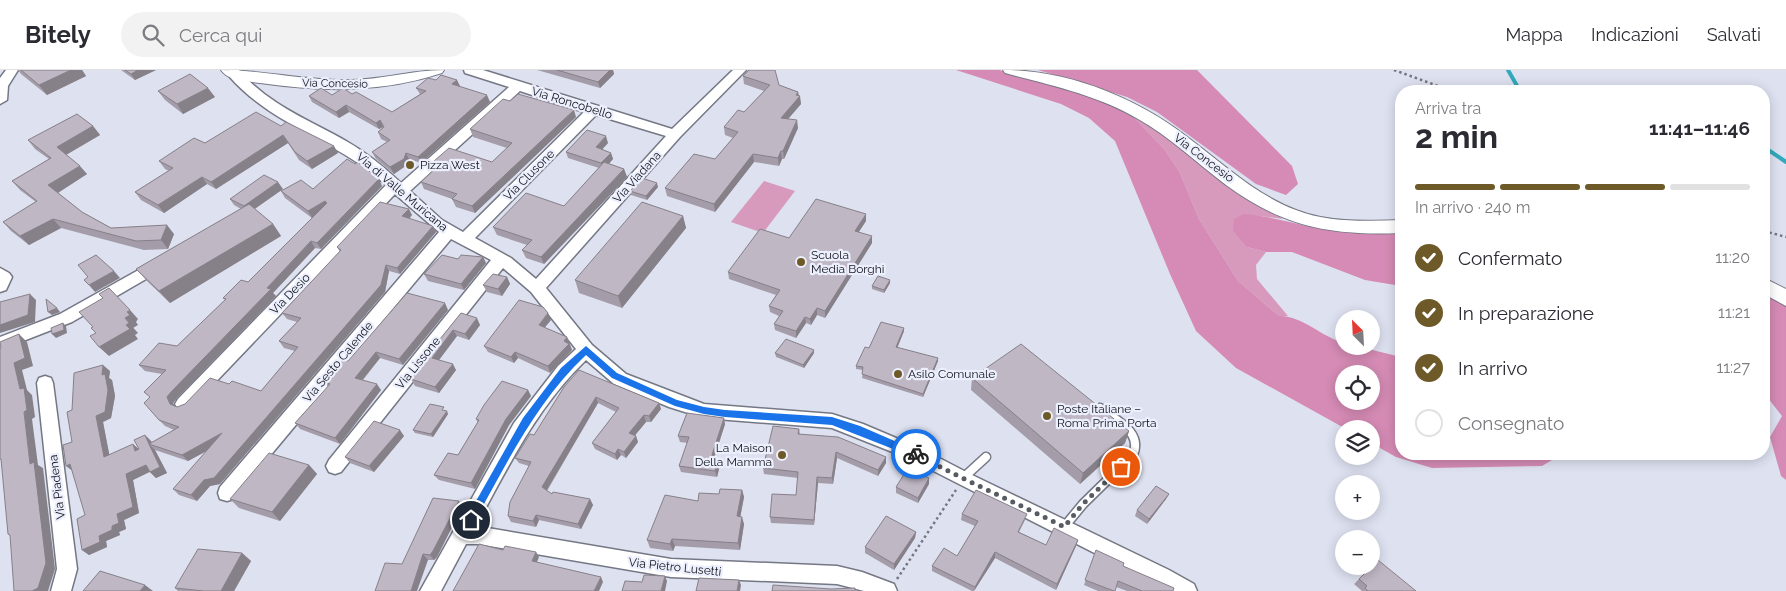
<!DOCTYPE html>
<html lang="it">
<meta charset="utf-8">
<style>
:root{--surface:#fff;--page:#f2f2f3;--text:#2b2b33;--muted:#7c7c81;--line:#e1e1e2;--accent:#6e5a29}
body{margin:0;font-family:Raleway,sans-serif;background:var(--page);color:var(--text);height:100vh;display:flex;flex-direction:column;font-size:19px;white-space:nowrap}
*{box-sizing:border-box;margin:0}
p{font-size:16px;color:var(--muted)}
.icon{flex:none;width:28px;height:28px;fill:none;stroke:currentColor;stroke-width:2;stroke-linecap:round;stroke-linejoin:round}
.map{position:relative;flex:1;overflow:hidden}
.side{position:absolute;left:1395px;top:15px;width:375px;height:375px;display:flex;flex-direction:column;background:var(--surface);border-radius:20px;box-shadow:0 2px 12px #0003}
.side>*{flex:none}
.needle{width:32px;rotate:336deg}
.tools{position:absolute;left:1335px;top:240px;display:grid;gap:10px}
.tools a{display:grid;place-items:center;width:45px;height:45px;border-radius:50%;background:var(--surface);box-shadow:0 2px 12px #0003;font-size:25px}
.pin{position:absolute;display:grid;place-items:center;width:42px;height:42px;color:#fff;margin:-21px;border:2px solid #fff;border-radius:50%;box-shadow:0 1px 5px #0007}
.courier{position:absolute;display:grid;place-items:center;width:50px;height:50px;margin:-25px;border:4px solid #1a73e8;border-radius:50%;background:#fff;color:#222;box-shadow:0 1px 6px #0007}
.head em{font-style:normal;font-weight:700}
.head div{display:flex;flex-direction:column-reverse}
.head{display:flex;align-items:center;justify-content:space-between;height:85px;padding:0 20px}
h1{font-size:32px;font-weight:700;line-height:38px}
.bar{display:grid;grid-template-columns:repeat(4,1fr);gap:8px 5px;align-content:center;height:60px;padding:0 20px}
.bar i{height:6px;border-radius:4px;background:var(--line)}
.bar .on{background:var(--accent)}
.bar p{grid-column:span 4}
ol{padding:0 20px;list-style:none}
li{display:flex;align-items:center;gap:15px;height:55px}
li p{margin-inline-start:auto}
li .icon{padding:5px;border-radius:50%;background:var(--accent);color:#fff;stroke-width:4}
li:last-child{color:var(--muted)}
li i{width:28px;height:28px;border:2px solid var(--line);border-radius:50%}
header{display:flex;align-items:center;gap:30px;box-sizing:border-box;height:70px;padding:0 25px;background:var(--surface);border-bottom:1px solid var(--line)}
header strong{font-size:24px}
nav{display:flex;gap:28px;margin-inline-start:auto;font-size:18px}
.search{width:350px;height:45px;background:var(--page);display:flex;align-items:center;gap:12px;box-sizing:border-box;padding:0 18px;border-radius:28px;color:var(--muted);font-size:19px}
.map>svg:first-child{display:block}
.green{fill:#d79abc}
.forest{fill:#d58bb5;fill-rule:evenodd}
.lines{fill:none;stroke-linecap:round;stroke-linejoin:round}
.stream{stroke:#31aabb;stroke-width:4}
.service-casing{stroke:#747784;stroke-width:11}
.minor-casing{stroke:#747784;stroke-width:3}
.tertiary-casing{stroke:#747784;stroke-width:2}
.path{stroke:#747680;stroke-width:2.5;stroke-dasharray:2.5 3;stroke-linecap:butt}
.service{stroke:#fff;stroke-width:8}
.minor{fill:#fff;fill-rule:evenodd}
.tertiary{fill:#fff;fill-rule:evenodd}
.wall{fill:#a49da9}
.shaded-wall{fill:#868089}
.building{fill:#bfb7c4;stroke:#868089}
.route{fill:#1a73e8}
.done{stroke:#595b64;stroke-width:5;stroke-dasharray:0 9}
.poi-dot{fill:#6e5a29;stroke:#eceffd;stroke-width:2}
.labels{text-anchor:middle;stroke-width:4.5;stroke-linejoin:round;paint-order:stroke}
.far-street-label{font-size:11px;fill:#121318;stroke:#eceffd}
.street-label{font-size:12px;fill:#121318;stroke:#eceffd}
.poi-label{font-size:12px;fill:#121318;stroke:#eceffd;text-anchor:start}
</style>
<header>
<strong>Bitely</strong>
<div class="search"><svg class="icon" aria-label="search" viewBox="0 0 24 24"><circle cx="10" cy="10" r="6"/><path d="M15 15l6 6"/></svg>Cerca qui</div>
<nav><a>Mappa</a><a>Indicazioni</a><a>Salvati</a></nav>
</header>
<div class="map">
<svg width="1786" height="521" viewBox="0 0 1786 521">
<rect width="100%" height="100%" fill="#dee1f0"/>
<!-- green -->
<path class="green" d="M1128,41L1145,50L1231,117L1283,149L1260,146L1247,177L1266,182L1256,195L1257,209L1288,246H1279L1238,211L1199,149L1180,103L1165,80Z
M764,111L795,121L763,163L731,152Z"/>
<!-- forest -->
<path class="forest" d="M956,0H999L1096,27L1128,41L1165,80L1180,103L1199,149L1238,211L1279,246C1301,245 1322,267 1344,273V276H1356L1401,287V384H1562L1542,396L1432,398L1396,387L1371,373V359H1346L1236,298L1196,261L1170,204L1115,71L1089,48L1061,34ZM1344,304H1371V331H1344Z
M1038,0H1197L1292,96L1298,114L1286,125L1256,114L1157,42L1127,27Z
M1244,144C1268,146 1289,152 1312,157C1341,163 1372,162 1401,161V216L1365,210L1292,182H1266L1247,177L1233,161L1234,149Z
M1764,223L1786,236V410L1781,406L1770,367L1782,346L1764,323Z"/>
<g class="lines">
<!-- stream -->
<path class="stream" d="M1508,0L1520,21
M1764,77L1786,92"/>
<defs>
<path id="service" d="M962,409L986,387
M1064,457L1083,434L1133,385C1143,362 1116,350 1100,338"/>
<path id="minor" d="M6,0H18L8,16L7,30L0,34V8Z
M229,0H239C267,34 309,50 346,71C367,83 384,97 401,113L509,17L465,3L464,0H483L672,59L733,0H746L680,67L546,218L592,275L626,304L704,334L832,344L863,354L922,379L968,403L1169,500L1194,514L1197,521H1169L910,389L832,358L704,348L669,337L614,314L586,290C537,337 508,397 476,456L671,489L837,496L862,502L894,514L897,521H864L837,514L671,507L478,474H466L441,521H420L514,353L558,296L576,279L531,222L503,198L341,402L335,404L329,402L326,396L329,390L491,190L451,169L234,429L227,431L220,429L218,423L220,417L439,162L395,124L190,339L184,341L178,339L175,334L178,329L386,115C339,71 271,55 229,6L228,3ZM520,21L584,42L463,162L442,150L410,121ZM596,45L666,66L536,209L511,188L475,168Z
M160,188L165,190L168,194L165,198L72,252L0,280V267L60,244Z
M0,198L9,203L12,207L6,220L0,222Z
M45,306L51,308L53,313L77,499L71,521H51L57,499L37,313L39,308Z"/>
<path id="tertiary" d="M221,0C264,0 305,11 348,10C381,10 412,0 444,0L442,3C381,23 323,22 260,13C248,11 228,11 221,0Z
M1003,0C1067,0 1135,27 1186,66C1221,92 1254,124 1296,140C1329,153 1366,151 1401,150V163C1331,166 1283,157 1226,115C1197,93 1170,67 1138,49C1098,25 1050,15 1005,3Z
M1764,208L1786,219V236L1764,224Z"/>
</defs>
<!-- service casing -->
<use href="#service" class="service-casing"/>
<!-- minor casing -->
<use href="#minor" class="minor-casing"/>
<!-- tertiary casing -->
<use href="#tertiary" class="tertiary-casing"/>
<!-- path -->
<path class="path" d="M1394,0L1452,21
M1764,161L1786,167
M897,509L956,420"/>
<!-- service -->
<use href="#service" class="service"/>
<!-- minor -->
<use href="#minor" class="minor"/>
<!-- tertiary -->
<use href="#tertiary" class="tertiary"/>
</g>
<!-- wall -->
<path class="wall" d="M18,0H82L86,6L47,25L21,4Z
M121,0H156L135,10Z
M537,0H613L614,4L600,18Z
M743,6L779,15L798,22L801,34L788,49L798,58L784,89H782L779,96L754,92L715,142L667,126L665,118L715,89L733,68L725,65L724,57L744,42L764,21L744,14Z
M436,10H457L459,17L490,32L421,93L409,89L407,95L394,104L376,89L372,82L387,72L381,69L378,62L383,57L379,59L349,42L339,48L312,32L309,26L352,24L392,42L420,24L416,18Z
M158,21L215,27L183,44L165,30Z
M510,31L576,47L475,143L456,137L452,129L424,119L421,112L437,97L434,91L492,92L507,78L473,67L470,59Z
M93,56L100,65L66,85L87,104L58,123L82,142L111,158L174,164L168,179L144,180L61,158L29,175L11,161L3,152L36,132L20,120L12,111L49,89L35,79L28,70Z
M281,56L338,83L312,99L299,90L288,73L216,119L207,114L164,143L141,130L135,122L169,101L165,99L159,91L205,73Z
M608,73L602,79L611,83L613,89L609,94L624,99L627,107L544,194L526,188L522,180L527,175L497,165L493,157L564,136L599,98L568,88L566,82Z
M382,116L321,179L315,178L273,223L276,226L177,328L173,333L174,336L177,337L185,334L229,314L261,321L295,281L284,278L279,271L297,252L287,249L282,243L340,182L337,177L412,145L409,149L433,156L436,162L400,204L389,201L385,222L220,414L210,416L197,431L179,425L173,419L207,381L188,391L155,380L167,403L156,408L150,402L133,410L139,443L124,450L126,459L119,462L120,465L106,471L107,477L89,485L82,480L85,445L72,372V340L110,301L109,308L112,310L115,326L111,348L103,352L109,385L139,379L145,365L152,372L174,360L165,356L159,350L150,327L162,304L145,301L139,295L177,276L225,230L223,228L248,212L312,148L285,128L281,121L313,119Z
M658,117L647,130L631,125L630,121Z
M283,119L254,139L273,154L281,166L170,233L147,211L136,199L241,139L234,135L230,129Z
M683,146L686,158L622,238L579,223L575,210Z
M866,151L858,162L872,173L825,248L817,245L811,255L806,253L796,268L775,260L774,254L779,246L770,242L769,236L776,225L729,209L728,202L789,168Z
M483,187L486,193L464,220L428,211L424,204L458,189Z
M507,207L510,214L502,226L487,222L483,215Z
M890,213L884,223L872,219V216Z
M448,240L403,295L380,288L363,310L381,320L340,374L300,359L295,353L328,317L324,312L348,291Z
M461,243L480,255L469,270L457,266L439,290L456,300L439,323L415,316L411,309L421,297L419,295Z
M551,250L544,258L567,267L572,280L550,303L518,288L514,293L488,282L484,276Z
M904,258V261L897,278L938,291L923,327L862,308L863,300L856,299V296L869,278Z
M775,283H814L804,298L776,287Z
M972,308L1129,361L1125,373L1080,414L971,320Z
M564,317L659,333L661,339L651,352H646L635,365L636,366L638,372L626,388L621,385L617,390L595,379L592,373L616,342L598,333L547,421L552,424L590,429L593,435L581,459L539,450L536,457L511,452L508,446L529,396L519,393L515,388L534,365Z
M528,320L531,326L509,355L475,419L439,410L434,405L458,385L478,353L476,349Z
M445,340L448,344L433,367L415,363L413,360L446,340Z
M725,354L714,389H719L720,395L717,407L681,402L679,396L688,373L680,372L678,366Z
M799,359L800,364L886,393L878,406L837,388L833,414L818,413L814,455L771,453L770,447L796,425L798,408L764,404L763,398Z
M404,366L374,402L350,393L345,387Z
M309,395L317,404L280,451L239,438L230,429Z
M929,414L918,433L896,423V417Z
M742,420L744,427L740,447L744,454L740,480L675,476L673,481L650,478L647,470L698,431L719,424Z
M1169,424L1166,429L1147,454L1135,446L1137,440Z
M459,431L462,437L437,487L434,490H428L402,494Z
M962,444L1025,450L1019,462L1046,475L1078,470L1076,476L1056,520L995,488L974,521H972L932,501V496L957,486L975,456L961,450Z
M916,462L915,468L894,500L865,483V477Z
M1096,480L1123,496L1173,521H1127L1116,517L1115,521H1098L1084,515Z
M242,483L251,491L234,521H178L175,518Z
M1359,509L1416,521H1362L1354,514Z"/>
<!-- shaded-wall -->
<path class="shaded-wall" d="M71,0H82L86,6L47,25L39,15Z
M138,0H156L135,10L131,4Z
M610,0H613L614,4L600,18L598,12Z
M457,10L460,16L455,21L452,14Z
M208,18L215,27L183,44L177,34Z
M798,22L799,27L800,26L801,34L782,56L781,48Z
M487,25L490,32L421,93L418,87Z
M346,35L349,42L339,48L336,42Z
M574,40L576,47L475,143L472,136Z
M380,50L383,57L379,59L376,53Z
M797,50L798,58L784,89L783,81Z
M93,56L100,65L64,86L57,77Z
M283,65L288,73L216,119L211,112Z
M606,66L608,73L598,84L596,77Z
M334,76L338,83L312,99L307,91Z
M781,81L782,89L779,96L778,88Z
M406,83L409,89L407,95L394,104L390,97Z
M611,83L613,89L603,100L601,93Z
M753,84L754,92L715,142L714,134Z
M80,96L87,104L56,124L48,115Z
M624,99L627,107L544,194L541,187Z
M202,107L207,114L164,143L158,135Z
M379,109L382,116L321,179L317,173Z
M278,112L283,119L249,143L244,136Z
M657,113L658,117L647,130L646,126Z
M325,131L329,138L312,148L308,141Z
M409,139L412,145L405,153L402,146Z
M866,144V151L855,168V161Z
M683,146L686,158L622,238L618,226Z
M53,149L61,158L29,175L20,166Z
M273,154L281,166L170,233L159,221Z
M167,155L174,164L168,179L161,170Z
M433,156L436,162L400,204L397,198Z
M872,166V173L825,248V241Z
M311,171L315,178L273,223L276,226L177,328L173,333L176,340L170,334L167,327L171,322Z
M483,187L486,193L464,220L461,214Z
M386,195L389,201L385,222L220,414L210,416L197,431L191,425Z
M114,201L120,208L95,222L89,215Z
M507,207L510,214L502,226L498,219Z
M890,210V213L884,223V220Z
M30,224L36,230L35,252L0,263V255Z
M445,233L448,240L403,295L399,289Z
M57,238L60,242L52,245L48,242Z
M817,238V245L811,255L810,249Z
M130,240L138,249L136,252L138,255L133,258L125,248L127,242Z
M548,243L551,250L541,262L539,255Z
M805,247L806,253L796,268V261Z
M477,248L480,255L469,270L465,264Z
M63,253L66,256L67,263L56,268L52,264Z
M129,253L138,263L135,265L138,269L109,286L99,277Z
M904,258V261L896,281V277Z
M453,260L457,266L436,294L432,288Z
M19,264L27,272L33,296L22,300L27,320L32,325L35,347L32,349L38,395L43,398L55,499L48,521H32L30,394L24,342L14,293Z
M567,267L572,280L550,303L548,296Z
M814,280V283L804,298L803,295Z
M376,282L380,288L359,314L355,308Z
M515,282L518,288L514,293L511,287Z
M938,288V291L923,327V324Z
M453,294L456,300L439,323L435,317Z
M103,295L110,301L109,308L112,310L115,326L111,348L103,352L111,393L104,387L96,346Z
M377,314L381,320L340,374L335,368Z
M528,320L531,326L509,355L475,419L471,413L506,349Z
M596,327L598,333L545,423L542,417Z
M659,333L661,339L651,352L649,346Z
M447,341L448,344L433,367L431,364Z
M644,345L646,352L632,369L629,363Z
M724,348L725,354L712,394L711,388Z
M400,360L404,366L374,402L369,396Z
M1129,361L1125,373L1080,414L1083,403Z
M222,363L228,369L188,391L182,385Z
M145,365L151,371L153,375L149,374Z
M636,366L638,372L626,388L624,382Z
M133,374L140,380L135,381Z
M149,374L155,380L167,403L156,408L150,402Z
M618,379L621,385L617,390L615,384Z
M836,382L837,388L833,414L832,408Z
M886,387V393L878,406V400Z
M719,389L720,395L717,407L715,401Z
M70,394L74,402L66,396Z
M146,395L153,400L133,410L139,443L124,450L126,459L119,462L120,465L106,471L107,477L89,485L82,480L99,466L112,456L117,444L126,404Z
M309,395L317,404L280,451L272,442Z
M817,407L818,413L814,455V450Z
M929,408V414L918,433V428Z
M742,420L744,427L739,454L737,446Z
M1169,424L1166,429L1147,454L1149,449Z
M590,429L593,435L581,459L578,454Z
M459,431L462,437L437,487L434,490L430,485Z
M536,445L539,450L536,457L533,451Z
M742,447L744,454L740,480L738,473Z
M916,462L915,468L894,500V494Z
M672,469L675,476L673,481L670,474Z
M1078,470L1076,476L1056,520L1057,514Z
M536,482L539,487L535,497L532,491Z
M995,482V488L974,521L975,517Z
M242,483L251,491L234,521H221Z
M423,484L428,490L417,521H411Z
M665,506L667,511L665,521H661Z
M601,507L603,512L599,521H594Z
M739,510L741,515L740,521H737Z
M145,515L153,521H140Z"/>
<!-- building -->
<path class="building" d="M21,0H71L39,15Z
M125,0H138L131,4Z
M557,0H610L598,12Z
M749,0H775L779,15L798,22L796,25L800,26L781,48L797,50L783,81H781L778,88L753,84L714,134L665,118L694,84L715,89L738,62L724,57L738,40L744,42L770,15L743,6Z
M190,4L208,18L177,34L158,21Z
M441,5L457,10L452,14L487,25L418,87L406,83L404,89L390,97L372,82L390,70L378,62L384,57L380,50L376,53L346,35L336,42L309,26L321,18L332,25L343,18L352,24L356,22L392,42L426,21L416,18L428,8L436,10Z
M518,24L574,40L472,136L452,129L457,124L421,112L440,94L434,91L449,78L492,92L512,73L470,59L503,29L510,31Z
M256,42L281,56L286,52L334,76L307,91L295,82L283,65L211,112L202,107L158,135L135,122L173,98L159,91L194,68L205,73Z
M77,44L93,56L57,77L80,96L48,115L82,142L111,158L167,155L161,170L136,171L53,149L20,166L3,152L37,131L12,111L51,88L28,70Z
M587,60L606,66L596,77L611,83L601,93L566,82Z
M347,89L355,94L358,92L379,109L317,173L311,171L267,218L271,219L171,322L167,327L170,334L177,337L185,334L210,308L229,314L232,311L261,321L298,277L279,271L301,248L282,243L341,180L337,177L380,132L409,139L402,146L433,156L397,198L386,195L381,215L214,408L204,410L191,425L173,419L222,363L182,385L149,374L160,397L150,402L146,395L126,404L133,437L117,444L119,453L112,456V460L99,466L100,472L82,480L77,449L85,445L70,394L66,396L63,375L72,372L67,342L72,340L74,303L103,295L102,305L105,304L108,320L105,342L96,346L104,387L133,374L135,381L139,379L134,370L145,365L149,374L179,357L159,350L144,333L150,327L144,322L166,300L139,295L159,273L177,276L226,229L223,228L241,210L248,212L327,133L325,131L308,141L281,121L301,110L313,119Z
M604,92L624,99L541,187L522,180L532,170L493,157L526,123L564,136Z
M264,105L278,112L244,136L230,129Z
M642,108L657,113L646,126L630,121Z
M816,129L866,144L855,161L872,166L825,241L817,238L810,249L805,247L796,261L774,254L783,241L769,236L780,220L728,202L760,159L789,168Z
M642,132L683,146L618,226L575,210Z
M249,134L273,154L159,221L136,199Z
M96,185L114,201L89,215L84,210L88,207L78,195Z
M442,185L458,189L461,185L483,187L461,214L424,204Z
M493,204L507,207L498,219L483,215Z
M878,206L890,210L884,220L872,216Z
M109,218L130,240L127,242L130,245L125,248L129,253L126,255L130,259L99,277L90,266L96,263L91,258L93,257L79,242L103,228L99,224Z
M407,223L445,233L399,289L376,282L355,308L377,314L335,368L295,353L330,314L324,312L343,290L348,291Z
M30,224L28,245L0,255V232Z
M46,229L57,238L48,242Z
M519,230L543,237L548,243L539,255L567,267L564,271L569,274L548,296L515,282L511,287L484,276Z
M461,243L477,248L465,264L453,260L432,288L453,294L435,317L411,309L422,296L419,295Z
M881,252L904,258L896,277L938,288L923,324L862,304L863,297L856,296L865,277L869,278Z
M63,253L64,260L52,264L51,258Z
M19,264L25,288L14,293L20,319L24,318L27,340L24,342L30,394L34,392L46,493L38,518L32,521H14L10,465L8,464L1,389H0V278H1L0,272Z
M786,269L814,280L803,295L775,283Z
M1021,274L1129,361L1083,403L972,308Z
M579,300L659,333L649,346L644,345L629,363L636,366L624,382L618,379L615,384L592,373L619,338L596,327L542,417L552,424L553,422L590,429L578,454L536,445L533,451L508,446L510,432L531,392L515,388L530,364L534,365L564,317Z
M502,311L528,320L506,349L471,413L434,405L448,383L458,385L479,350L476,349L484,335Z
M430,334L444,337L442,340L447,341L431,364L413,360Z
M687,343L724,348L711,388L719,389L715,401L679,396L689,367L678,366Z
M374,351L400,360L369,396L345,387Z
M773,356L799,359L798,364L838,367L886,387L878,400L836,382L832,408L817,407L814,450L770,447L772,424L796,425L798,402L763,398Z
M269,383L309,395L272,442L230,429Z
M908,398L929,408L918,428L896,417Z
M1156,416L1169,424L1149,449L1137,440Z
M720,419L742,420L737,446L742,447L738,473L672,469L670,474L647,470L665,425L698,431L699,423L719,424Z
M976,420L1027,444L1018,462L1046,475L1054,458L1078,470L1057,514L995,482L975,517L932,496L944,478L957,486L978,451L962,444Z
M433,428L459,431L433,481L430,485L423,484L411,521H375L385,493L402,494Z
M886,446L916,462L894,494L865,477Z
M479,474L503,480L505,476L536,482L532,491L601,507L594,521H453Z
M198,479L242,483L221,521H204L175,518Z
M1096,480L1124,493L1123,496L1174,518L1173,521H1142L1118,511L1115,521H1114L1085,510Z
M1378,490L1416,521H1368L1365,518L1367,516L1359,509Z
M100,501L145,515L140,521H83Z
M644,505L665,506L661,521H622L625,511L642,512Z
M699,508L739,510L737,521H696Z
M773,515L831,519L855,518V521H772Z"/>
<!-- route -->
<path class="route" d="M586,276L617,303L677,330L704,337L725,340L832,347L860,356L920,382L921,384L916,388L832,355L725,347L704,344L675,336L612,308L586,285C536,332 507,393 474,452H467V447L523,348L561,298Z"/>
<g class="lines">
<!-- done -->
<path class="done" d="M916,384C965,411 1015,432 1064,457L1083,434L1121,397"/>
</g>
<!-- markers -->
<g class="poi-dot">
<circle cx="410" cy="95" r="5"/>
<circle cx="801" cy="192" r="5"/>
<circle cx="898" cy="304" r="5"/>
<circle cx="1047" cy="346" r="5"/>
<circle cx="782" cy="385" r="5"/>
</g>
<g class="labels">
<!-- far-street labels -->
<g class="far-street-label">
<text transform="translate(335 13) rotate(1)" y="4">Via Concesio</text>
</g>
<!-- street labels -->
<g class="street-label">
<text transform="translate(572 33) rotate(17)" y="4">Via Roncobello</text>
<text transform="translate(1204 88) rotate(37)" y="4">Via Concesio</text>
<text transform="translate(529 105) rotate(-45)" y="4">Via Clusone</text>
<text transform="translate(637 107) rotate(-48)" y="4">Via Viadana</text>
<text transform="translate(402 122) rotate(40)" y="4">Via di Valle Muricana</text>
<text transform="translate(290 224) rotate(-46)" y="4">Via Desio</text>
<text transform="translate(338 292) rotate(-50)" y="4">Via Sesto Calende</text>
<text transform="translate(418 293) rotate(-51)" y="4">Via Lissone</text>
<text transform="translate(57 417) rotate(-97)" y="4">Via Piadena</text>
<text transform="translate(675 497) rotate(6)" y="4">Via Pietro Lusetti</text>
</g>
<!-- poi labels -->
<g class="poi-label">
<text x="420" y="99">Pizza West</text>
<text x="811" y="189">Scuola<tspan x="811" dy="14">Media Borghi</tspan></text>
<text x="908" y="308">Asilo Comunale</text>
<text x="1057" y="343">Poste Italiane –<tspan x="1057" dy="14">Roma Prima Porta</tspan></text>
<text x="772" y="382" text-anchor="end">La Maison<tspan x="772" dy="14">Della Mamma</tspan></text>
</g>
</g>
</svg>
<div class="tools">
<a><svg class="needle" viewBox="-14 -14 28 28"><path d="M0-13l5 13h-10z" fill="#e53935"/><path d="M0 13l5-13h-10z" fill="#7c7c81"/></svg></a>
<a><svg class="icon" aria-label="locate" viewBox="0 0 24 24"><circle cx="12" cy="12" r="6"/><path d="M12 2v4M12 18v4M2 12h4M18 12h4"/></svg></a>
<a><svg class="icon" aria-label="layers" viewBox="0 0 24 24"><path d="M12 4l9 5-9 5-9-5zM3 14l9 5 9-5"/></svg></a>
<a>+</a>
<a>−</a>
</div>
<div class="pin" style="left:1121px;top:397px;background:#ea580c"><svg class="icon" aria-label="bag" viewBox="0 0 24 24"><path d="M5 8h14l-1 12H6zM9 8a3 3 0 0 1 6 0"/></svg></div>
<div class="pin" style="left:471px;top:450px;background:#1f2937"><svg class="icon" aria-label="home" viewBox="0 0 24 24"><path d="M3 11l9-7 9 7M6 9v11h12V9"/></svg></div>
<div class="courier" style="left:916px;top:384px"><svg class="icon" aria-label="bike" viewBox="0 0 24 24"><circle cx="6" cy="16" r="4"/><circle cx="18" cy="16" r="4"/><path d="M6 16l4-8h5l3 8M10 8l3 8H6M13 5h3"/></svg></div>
<section class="side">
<div class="head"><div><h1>2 min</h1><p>Arriva tra</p></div><em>11:41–11:46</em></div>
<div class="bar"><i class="on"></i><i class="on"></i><i class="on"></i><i></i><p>In arrivo · 240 m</p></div>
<ol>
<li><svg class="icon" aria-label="check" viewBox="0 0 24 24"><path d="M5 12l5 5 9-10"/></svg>Confermato<p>11:20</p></li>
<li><svg class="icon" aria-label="check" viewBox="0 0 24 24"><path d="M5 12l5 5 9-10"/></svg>In preparazione<p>11:21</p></li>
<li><svg class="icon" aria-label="check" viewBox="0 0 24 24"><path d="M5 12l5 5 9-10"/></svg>In arrivo<p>11:27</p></li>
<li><i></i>Consegnato</li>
</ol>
</section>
</div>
